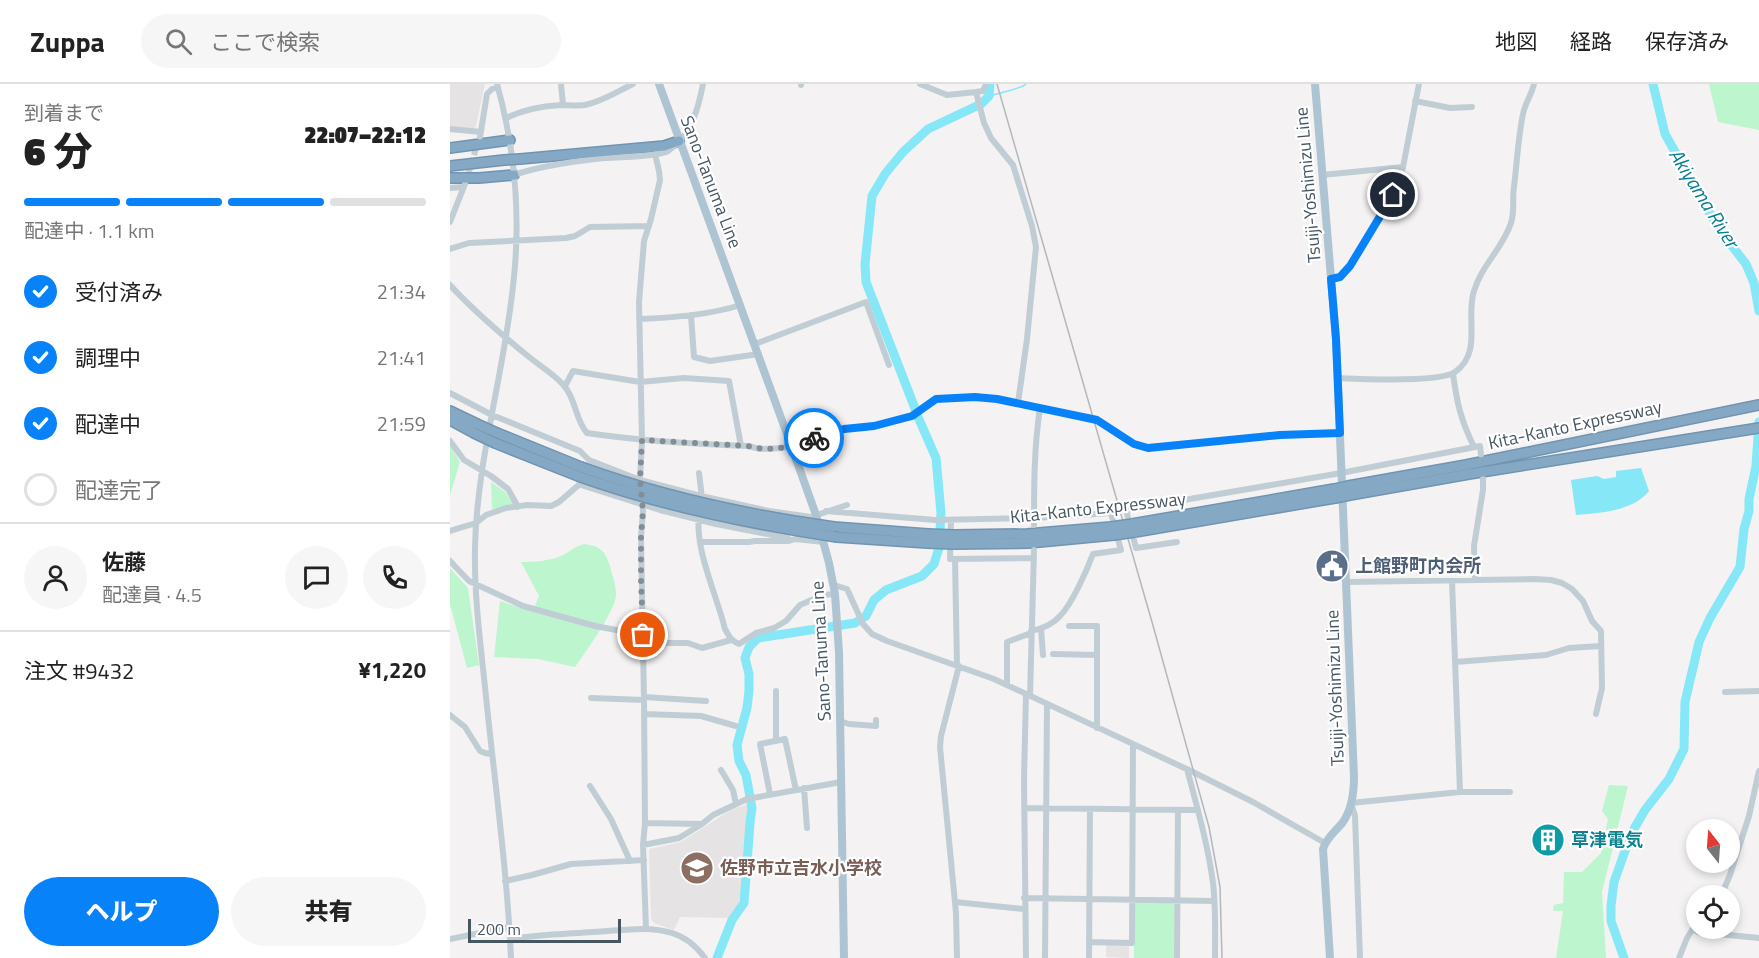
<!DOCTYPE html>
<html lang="ja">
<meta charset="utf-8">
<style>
:root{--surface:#fff;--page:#f6f6f6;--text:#222;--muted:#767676;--line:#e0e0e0;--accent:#0782f9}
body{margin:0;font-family:"Titillium Web","Noto Sans JP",sans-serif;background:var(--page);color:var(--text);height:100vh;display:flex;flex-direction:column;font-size:22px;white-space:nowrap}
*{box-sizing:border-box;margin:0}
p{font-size:20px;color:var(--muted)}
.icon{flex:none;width:33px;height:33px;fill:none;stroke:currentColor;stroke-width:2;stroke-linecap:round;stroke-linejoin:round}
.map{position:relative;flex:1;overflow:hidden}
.side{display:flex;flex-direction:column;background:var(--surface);width:450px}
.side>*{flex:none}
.needle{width:39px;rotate:343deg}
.buttons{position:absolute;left:1236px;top:735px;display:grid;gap:12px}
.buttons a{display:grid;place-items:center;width:54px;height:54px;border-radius:50%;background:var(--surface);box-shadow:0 3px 9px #0003;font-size:30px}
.scale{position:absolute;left:18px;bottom:15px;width:153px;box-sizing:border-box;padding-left:6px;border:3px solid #475762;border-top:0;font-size:16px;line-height:21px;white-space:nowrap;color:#475762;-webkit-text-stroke:4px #fff;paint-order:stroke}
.pin{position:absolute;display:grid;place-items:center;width:51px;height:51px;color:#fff;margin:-26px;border:3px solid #fff;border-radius:50%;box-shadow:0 2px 6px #0007}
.courier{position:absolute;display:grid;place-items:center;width:60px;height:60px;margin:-30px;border:4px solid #0782f9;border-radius:50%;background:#fff;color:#222;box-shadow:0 2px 8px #0007}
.headline em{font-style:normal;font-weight:800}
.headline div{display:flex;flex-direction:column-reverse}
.headline{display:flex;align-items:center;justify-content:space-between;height:102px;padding:0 24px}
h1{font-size:39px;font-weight:800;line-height:45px}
.bar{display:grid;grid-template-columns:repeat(4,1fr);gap:9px 6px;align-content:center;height:72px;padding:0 24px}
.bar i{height:8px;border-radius:4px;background:var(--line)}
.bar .active{background:var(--accent)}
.bar p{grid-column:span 4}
.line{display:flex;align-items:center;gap:15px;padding:0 24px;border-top:2px solid var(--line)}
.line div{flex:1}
.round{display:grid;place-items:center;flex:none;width:63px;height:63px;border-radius:32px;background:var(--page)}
ol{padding:0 24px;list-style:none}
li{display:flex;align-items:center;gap:18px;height:66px}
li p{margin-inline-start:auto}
li .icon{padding:6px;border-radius:50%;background:var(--accent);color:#fff;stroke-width:4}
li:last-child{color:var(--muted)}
li i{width:33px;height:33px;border:3px solid var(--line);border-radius:50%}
.button{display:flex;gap:12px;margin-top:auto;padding:12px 24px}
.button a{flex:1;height:69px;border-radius:36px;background:var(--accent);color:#fff;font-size:24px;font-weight:800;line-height:69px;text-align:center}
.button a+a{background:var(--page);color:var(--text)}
header{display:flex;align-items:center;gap:36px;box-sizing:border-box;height:84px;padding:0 30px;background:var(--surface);border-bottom:2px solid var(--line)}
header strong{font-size:28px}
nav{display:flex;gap:33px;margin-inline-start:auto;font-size:21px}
.search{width:420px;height:54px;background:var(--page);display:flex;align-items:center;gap:15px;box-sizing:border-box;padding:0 21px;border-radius:33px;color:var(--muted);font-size:22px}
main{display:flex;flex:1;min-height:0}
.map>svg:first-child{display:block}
.education{fill:#e5e3e4}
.green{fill:#bdf5cf}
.water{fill:#86e7f6}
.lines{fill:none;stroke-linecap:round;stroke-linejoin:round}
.stream{stroke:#86e7f6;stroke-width:1.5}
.river{stroke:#86e7f6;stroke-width:9}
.minor-tunnel{stroke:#c9cbce;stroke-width:6;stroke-dasharray:6 3;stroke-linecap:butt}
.highway-casing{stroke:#7094b1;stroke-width:12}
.minor{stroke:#c1cdd5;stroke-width:6}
.major{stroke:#afc4d3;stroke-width:8}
.highway{stroke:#85a9c5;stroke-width:9}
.rail{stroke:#b3b8bd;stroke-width:1.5}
.highway-bridge-casing{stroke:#7094b1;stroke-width:12;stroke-linecap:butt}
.highway-bridge{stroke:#85a9c5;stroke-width:9}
.done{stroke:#848d94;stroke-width:6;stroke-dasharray:0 10.8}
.route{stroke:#0782f9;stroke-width:8}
.labels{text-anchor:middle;stroke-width:4.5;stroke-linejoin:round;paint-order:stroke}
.street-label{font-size:18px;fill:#475762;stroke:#fff}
.service-label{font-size:18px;font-weight:bold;fill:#4e5e75;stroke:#fff;text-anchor:start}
.culture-label{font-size:18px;font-weight:bold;fill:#0d838f;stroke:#fff;text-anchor:start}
.education-label{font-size:18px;font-weight:bold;fill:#785e54;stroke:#fff;text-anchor:start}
.water-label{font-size:20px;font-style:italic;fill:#047e91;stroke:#fff}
</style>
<header>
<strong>Zuppa</strong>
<div class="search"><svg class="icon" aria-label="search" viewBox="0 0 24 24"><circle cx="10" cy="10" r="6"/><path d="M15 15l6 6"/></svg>ここで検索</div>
<nav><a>地図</a><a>経路</a><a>保存済み</a></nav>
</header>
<main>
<section class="side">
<div class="headline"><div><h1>6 分</h1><p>到着まで</p></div><em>22:07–22:12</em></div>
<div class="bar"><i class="active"></i><i class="active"></i><i class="active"></i><i></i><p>配達中 · 1.1 km</p></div>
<ol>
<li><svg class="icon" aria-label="check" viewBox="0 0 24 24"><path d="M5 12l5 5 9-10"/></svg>受付済み<p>21:34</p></li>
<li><svg class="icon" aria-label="check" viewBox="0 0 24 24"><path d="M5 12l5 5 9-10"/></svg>調理中<p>21:41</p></li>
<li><svg class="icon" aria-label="check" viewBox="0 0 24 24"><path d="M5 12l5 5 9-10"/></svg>配達中<p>21:59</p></li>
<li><i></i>配達完了</li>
</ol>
<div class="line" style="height:108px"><a class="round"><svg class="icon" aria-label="person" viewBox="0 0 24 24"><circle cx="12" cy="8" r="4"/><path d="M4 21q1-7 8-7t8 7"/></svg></a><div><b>佐藤</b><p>配達員 · 4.5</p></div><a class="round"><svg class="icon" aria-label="chat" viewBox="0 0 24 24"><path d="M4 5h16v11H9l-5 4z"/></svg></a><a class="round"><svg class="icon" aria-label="phone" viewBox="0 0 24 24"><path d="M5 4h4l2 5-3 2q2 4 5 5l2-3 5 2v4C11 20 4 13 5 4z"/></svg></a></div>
<div class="line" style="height:78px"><div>注文 #9432</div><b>¥1,220</b></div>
<div class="button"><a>ヘルプ</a><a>共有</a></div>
</section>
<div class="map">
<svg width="1309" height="874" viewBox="0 0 1309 874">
<rect width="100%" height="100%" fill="#f4f2f2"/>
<!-- education -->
<path class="education" d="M0,0H35L25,46L0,44Z
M299,720L293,803L289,818L280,834L230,833L224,846L204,839L201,835L199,765L231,758L276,729L286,724Z
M656,860L679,861V874L656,873Z"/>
<!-- green -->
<path class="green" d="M1259,0H1309V46L1268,38Z
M0,361L10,378L0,411Z
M41,398L55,408L65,422L42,425Z
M134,460C151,462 155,467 160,482C162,491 166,501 166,510C167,525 134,570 125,583L88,575L44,573L50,517L77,526L84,524L89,512L71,478C85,478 99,477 111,472C120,468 125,462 134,460Z
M0,484L18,504L29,581L17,584L0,520Z
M1159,701L1178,702L1152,808L1156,874H1106L1113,827H1103L1104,821L1113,819L1114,788H1132L1151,769L1158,735L1152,727Z
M686,818L723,819L725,821L724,874H684V821Z"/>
<!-- water -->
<path class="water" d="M1191,384L1199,407C1183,427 1151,429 1126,431L1121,396L1147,392L1154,395L1166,393V387Z"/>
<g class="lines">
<!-- stream -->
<path class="stream" d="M539,12C550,8 569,6 576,0"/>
<!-- river -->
<path class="river" d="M1203,0L1215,50L1268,144L1296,180L1304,199L1309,227
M466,327L416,198L415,180L422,112L435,90L453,68L478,45L531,20L539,12L540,0
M267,874L282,836L294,819L300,739L302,724L296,691L289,677L287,661L297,624L299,607V590L295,574L299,563L308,554L405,539L416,532L424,516L436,506L472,492L484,480L489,464L491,429L486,374L468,333
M1174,874L1161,837V822L1164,798L1181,750L1195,726L1219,695L1234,665L1235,618L1249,558L1260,534L1290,483L1294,445L1299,427V415L1306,382L1309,338"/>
<!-- minor-tunnel -->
<path class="minor-tunnel" d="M16,97L28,58"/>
<defs>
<path id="highway" d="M0,64L60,56
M70,75L214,62L229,57
M0,82L54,76
M0,94H29L64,91
M0,327L27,340
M0,336L24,349
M47,349L131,383
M45,359L128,392
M898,402L1016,381L1309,321
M900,411L1019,390L1309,344
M682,440L884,405
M384,443L478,450
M685,448L885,414
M504,451L577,450L661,443
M387,453L477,459
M504,460L579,459L664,451"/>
</defs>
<!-- highway casing -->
<use href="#highway" class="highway-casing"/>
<!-- minor -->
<path class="minor" d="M47,0C65,65 71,135 63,202C54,290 27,375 25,463C24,510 30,556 35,603C44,693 57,784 61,874
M111,0L113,21
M470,0L497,11L526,8
M536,0L533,7L526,8L534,39L541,54L563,81L582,142L586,163L577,255L568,319
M351,1V0
M965,17L1000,24L1022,23
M56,34C73,26 92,22 111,21C119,21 127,22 135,21C153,17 166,8 183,0
M0,45L31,48
M30,53L37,10L42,5L48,3
M64,91C89,82 127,77 154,74C168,73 207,73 218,67C241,52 248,26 253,0
M872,91L953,83
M0,104L13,103
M0,138L15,100
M0,165L19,159L116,154L125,152L140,143L199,142
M881,195L890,193L900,182L946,103L953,83L969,0
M0,201C24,227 52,251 79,273C90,282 107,292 115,303C126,316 125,335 137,349C190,357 244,360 298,362L310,365L332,364L394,345L424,342L462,332L486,315L525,313L547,315L647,336L684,360L697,364L830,351L889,349
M241,231L244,273L260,277L309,270
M189,235C224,234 258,231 291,221
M305,260L416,218L439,281
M1003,290C1007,320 1011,336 1024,363
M887,294C910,295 989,299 1005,288C1033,268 1015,234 1024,207C1031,182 1053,164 1061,139C1065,127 1062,115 1064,103C1067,79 1068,54 1073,30C1075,19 1082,10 1084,0
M115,302L123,287L190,298L234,294L279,297L291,362
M0,309L42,331L130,367L139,376L190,396L251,412L319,427L361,433L397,421
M0,357L14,376L41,392L58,405L68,423
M249,389L252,414
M131,401L210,426L266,440L338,454
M250,424C242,461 266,508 275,545C279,552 281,557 289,560L306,549L324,544L336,537L350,521L373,511L385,510
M376,427L485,436L584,434L661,429L671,466L643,470C637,486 622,520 610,532C603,540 591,545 581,547
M501,436L500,475L583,474
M584,441C584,402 584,363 590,324
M0,447L26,439L36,431L56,424L77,421L101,422L109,418L131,399
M250,458H299L305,457H339L345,455L374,458
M727,458L686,464L676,426L891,389L1030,362L1031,371
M505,476L507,581
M0,477L19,497L73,522L145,542L193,551
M1025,496L1024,462L1033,406V395
M1002,497L1010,708
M897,498L1084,495L1101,496L1112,499L1122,505L1133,517L1142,537L1151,547L1152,604L1146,630
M384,501L397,505L413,540L422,550L437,557L544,595L743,688L803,718L875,759
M619,542H647V644
M591,545L593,571
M193,559H238L252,564L281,556
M603,570L647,571
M1005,578L1096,571L1119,564L1151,562
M557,601V558L581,549
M1275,608L1309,607
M580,612L584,466
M194,613L256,617
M141,614L194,616
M194,630L251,632L286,642
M0,631L15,643L30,667L35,669L41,670
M390,637L399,640L426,642V636
M326,657V607
M737,685C747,723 758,761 763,799C766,824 765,849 765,874
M271,686L283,706L286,720
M140,702L161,735L180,777
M354,704L357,744
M320,710L310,660L335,655L346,706
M574,724L748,726
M195,739L251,740
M193,761L229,754L252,740L263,731L297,715L391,698
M55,797L82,791L121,780L194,776
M1271,812L1280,791L1299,732L1309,687
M574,814L764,817
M505,818L574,825
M196,845L193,761L195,739L194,616L191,453L193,427L190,396L192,356L189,218L194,157L201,135L210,96L209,87L205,70
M1243,845L1248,848L1309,854
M0,855L59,843
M60,855C87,851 115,850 143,848C169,847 197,841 222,849C235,853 247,863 255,874
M639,858L682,859L683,660
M507,874L506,829L490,663L491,652L509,582
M576,874L574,695L576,610
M595,874L597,621
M639,874L640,725
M727,874L728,726
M910,874L905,732L901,719L1010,708H1060
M1229,874L1237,854L1246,840"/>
<!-- major -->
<path class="major" d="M209,0L341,361L366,431L379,479L385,510L389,568L394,874
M865,0L886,255L904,693C904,708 902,725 893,738C886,747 876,754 873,765L880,874"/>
<!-- highway -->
<use href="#highway" class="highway"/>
<!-- rail -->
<path class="rail" d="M547,0L702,538L759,743L770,803L772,874"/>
<defs>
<path id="highway-bridge" d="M54,76L70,75
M27,340L47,349
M24,349L45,359
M131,383C213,413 297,431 384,443
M128,392C212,422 299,440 387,453
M884,405L898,402
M885,414L900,411
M661,443L682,440
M478,450L504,451
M664,451L685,448
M477,459L504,460"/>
</defs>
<!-- highway-bridge casing -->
<use href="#highway-bridge" class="highway-bridge-casing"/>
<!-- highway-bridge -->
<use href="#highway-bridge" class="highway-bridge"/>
</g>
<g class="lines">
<!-- done -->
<path class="done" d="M193,551L191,494V453L193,427L190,396L192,356L298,362C324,369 339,362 364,354"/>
<!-- route -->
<path class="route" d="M364,354L394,345L424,342L462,332L486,315L525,313L547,315L647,336L684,360L698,364L830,351L890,349L886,255L881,195L890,193L900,182L943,111"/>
</g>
<!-- icons -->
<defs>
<symbol id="civic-disc" viewBox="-11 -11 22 22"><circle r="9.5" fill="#5c6f8a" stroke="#fff"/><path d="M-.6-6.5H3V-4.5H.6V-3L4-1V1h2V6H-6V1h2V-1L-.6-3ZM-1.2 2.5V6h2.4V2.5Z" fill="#fff"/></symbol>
<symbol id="building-disc" viewBox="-11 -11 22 22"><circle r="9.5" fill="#0f9aa8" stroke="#fff"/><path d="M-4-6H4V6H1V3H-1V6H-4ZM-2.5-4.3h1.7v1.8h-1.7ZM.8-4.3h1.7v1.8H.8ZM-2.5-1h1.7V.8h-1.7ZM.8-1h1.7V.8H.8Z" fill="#fff"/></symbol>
<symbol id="school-disc" viewBox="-11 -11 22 22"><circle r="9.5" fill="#8d6e63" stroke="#fff"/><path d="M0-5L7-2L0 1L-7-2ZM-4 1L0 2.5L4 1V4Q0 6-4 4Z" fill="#fff"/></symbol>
</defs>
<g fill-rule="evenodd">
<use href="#civic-disc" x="863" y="463" width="38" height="38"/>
<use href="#building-disc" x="1079" y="737" width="38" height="38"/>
<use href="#school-disc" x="228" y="765" width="38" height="38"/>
</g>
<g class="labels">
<!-- street labels -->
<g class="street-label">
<text transform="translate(261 98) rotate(69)" y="6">Sano-Tanuma Line</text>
<text transform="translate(858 101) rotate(-95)" y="6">Tsuiji-Yoshimizu Line</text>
<text transform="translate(1125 341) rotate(-12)" y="6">Kita-Kanto Expressway</text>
<text transform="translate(648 424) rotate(-6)" y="6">Kita-Kanto Expressway</text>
<text transform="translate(371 567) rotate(-93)" y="6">Sano-Tanuma Line</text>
<text transform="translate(885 604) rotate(-92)" y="6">Tsuiji-Yoshimizu Line</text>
</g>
<!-- service labels -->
<g class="service-label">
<text x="905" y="488">上館野町内会所</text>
</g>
<!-- culture labels -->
<g class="culture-label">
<text x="1121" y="762">草津電気</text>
</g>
<!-- education labels -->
<g class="education-label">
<text x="270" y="790">佐野市立吉水小学校</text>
</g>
<!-- water labels -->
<g class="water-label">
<text transform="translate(1254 114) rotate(58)" y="7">Akiyama River</text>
</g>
</g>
</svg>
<div class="buttons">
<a><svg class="needle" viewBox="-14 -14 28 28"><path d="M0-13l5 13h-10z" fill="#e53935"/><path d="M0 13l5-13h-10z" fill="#767676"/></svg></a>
<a><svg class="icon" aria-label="locate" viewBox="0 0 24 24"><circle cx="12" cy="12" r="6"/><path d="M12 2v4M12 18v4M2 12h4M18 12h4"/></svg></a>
</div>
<div class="scale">200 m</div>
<div class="pin" style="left:193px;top:551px;background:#ea580c"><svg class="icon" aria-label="bag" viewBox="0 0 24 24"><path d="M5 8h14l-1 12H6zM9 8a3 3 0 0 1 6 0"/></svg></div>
<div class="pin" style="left:943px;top:111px;background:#1f2937"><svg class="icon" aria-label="home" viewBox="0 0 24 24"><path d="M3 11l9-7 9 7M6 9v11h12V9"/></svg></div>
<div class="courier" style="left:364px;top:354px"><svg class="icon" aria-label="bike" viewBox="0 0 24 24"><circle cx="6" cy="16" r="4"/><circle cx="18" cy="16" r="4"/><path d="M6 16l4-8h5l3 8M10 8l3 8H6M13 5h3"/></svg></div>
</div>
</main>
